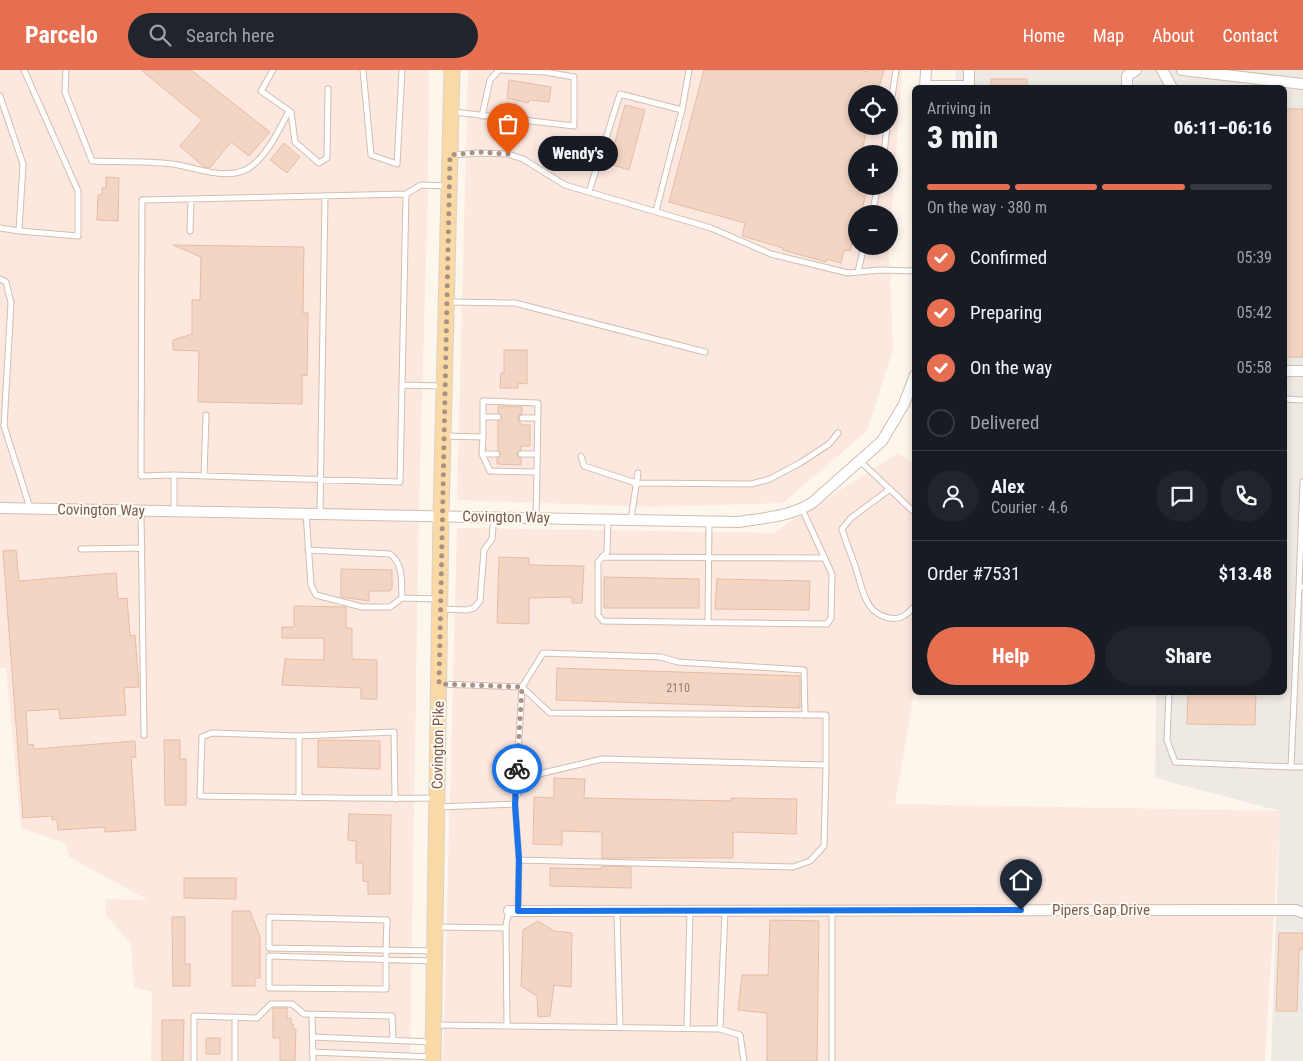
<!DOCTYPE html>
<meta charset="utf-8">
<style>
:root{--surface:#171b24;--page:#20242c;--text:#f1f3f6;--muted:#9ea1a6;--line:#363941;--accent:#e76f51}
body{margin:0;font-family:"Roboto Condensed",sans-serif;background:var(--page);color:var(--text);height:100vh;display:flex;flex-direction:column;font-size:19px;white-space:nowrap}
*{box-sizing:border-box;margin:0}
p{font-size:16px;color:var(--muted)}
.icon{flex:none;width:28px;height:28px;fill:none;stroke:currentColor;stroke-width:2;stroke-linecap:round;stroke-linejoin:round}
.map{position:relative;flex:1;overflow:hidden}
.sheet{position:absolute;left:912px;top:15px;width:375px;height:610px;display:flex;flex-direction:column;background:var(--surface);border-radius:8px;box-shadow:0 2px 8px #0003}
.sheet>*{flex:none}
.buttons{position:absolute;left:848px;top:15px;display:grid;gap:10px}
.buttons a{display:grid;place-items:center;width:50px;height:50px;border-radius:50%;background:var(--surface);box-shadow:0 2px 8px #0003;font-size:25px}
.pin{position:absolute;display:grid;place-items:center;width:42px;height:42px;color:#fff;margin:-51px -21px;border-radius:50% 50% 50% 0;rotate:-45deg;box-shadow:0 0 5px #0007}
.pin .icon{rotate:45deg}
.courier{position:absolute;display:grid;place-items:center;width:50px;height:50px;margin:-25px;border:4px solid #1a73e8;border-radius:50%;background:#fff;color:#222;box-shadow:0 1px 6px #0007}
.bubble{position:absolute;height:35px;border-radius:18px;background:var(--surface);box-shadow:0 2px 8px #0003;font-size:16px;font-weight:800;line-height:35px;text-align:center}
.summary em{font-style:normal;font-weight:800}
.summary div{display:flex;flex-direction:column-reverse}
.summary{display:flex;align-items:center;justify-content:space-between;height:85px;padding:0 15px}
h1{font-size:32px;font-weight:800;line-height:38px}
.bar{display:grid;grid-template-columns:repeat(4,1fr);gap:8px 5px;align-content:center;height:60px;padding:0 15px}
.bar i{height:6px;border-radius:4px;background:var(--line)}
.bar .selected{background:var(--accent)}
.bar p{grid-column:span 4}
.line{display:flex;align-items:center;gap:12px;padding:0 15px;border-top:1px solid var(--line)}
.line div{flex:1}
.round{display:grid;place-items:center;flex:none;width:52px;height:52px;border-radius:26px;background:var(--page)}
ol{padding:0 15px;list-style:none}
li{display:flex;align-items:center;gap:15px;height:55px}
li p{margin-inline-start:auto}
li .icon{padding:5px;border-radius:50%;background:var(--accent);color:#fff;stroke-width:4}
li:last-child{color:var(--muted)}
li i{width:28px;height:28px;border:2px solid var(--line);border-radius:50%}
.primary-button{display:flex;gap:10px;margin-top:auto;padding:10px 15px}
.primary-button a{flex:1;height:58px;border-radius:30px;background:var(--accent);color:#fff;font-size:20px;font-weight:800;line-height:58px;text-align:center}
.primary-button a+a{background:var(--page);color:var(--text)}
header{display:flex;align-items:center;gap:30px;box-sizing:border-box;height:70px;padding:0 25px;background:var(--accent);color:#fff}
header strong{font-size:24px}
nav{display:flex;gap:28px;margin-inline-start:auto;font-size:18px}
.search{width:350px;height:45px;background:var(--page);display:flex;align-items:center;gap:12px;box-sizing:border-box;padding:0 18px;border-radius:28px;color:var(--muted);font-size:19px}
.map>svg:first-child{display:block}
.commercial{fill:#fde8e0;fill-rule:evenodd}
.industrial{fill:#efe9e4}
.building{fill:#f3d5c3;stroke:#e6bba3}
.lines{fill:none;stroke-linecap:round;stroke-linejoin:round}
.lane-casing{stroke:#d1beb0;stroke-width:7}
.street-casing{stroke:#d1beb0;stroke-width:12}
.primary-casing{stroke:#dad1cd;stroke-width:17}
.lane{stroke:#fff;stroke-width:5}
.street{stroke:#fff;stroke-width:10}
.primary{stroke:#fbd9a5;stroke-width:15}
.done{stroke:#a89285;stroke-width:5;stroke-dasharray:0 9}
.route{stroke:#1a73e8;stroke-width:6}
.labels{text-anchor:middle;stroke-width:4;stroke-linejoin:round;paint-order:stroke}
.number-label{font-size:12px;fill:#987a6a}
.street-label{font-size:15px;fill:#7a5c4d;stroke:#fffaf3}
</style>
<header>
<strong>Parcelo</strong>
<div class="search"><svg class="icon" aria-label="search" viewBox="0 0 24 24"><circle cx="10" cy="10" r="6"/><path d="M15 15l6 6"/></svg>Search here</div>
<nav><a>Home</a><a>Map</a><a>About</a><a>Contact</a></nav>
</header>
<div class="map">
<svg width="1303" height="991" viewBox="0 0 1303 991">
<rect width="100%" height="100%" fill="#fdf6ec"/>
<!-- commercial -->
<path class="commercial" d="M0,0H429L428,120L419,436L410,991H151L152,922L134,917L131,874L106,845L105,829L148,830L69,787L65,773L21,758L6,598H0Z
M468,0H902L889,182L893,280L867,361L783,433L652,437L457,430ZM856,24H889V56H856ZM856,84H889V116H856ZM856,144H889V176H856Z
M898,383L915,395V618L895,734L1280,741L1265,991H443L457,458L773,463Z"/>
<!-- industrial -->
<path class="industrial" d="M956,0H1303V991H1271L1280,741L1155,708L1156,623L1285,622V18L955,17Z"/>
<!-- building -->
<path class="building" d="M141,0H191L270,62L249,86L231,72L210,98L204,97L180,76L202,50Z
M704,0H860L868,2V0H884L877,24H856V56H868L861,84H856V116H868L861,144H856V160L850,181L844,180L841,193L827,189L826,192L783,180V178L742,166L745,153L669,132Z
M991,9H1027V18H991Z
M509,10L551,17L549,32L529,30L528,33L507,28Z
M625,35L645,40L629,100L609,94Z
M1285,39H1303V287H1285Z
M284,73L300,87L287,103L270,90Z
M106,107L119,108L118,151L97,150L98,125H102V118H106Z
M173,175L304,177L303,243H308L307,306L302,305V334L198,332L199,281L173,280V270L192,264V230H200L201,187Z
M504,280H527V314L518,313V318H500L501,303H504Z
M498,336L522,337V344L519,345L518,350L522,355H530V376H521V380L517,384L521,388V395L497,394V388L501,384L498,380V351L502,347L498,343Z
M16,480L19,511L116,503L118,529L127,528L130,566L135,565L139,617L124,618L126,645L60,649L59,639L26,641L28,675L33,674L34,679L135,671L136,687H131L136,760L105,762V757L58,760L57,750H52V746L23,748L3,481Z
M499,487L529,488V495L584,496L582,533H572V527L529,528V554L497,553Z
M341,499L392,500V518L390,521H369V531L341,527Z
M604,507L699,509V538H604Z
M717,509L810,511L809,540L715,539Z
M294,536L346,537V558H352V589L377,590V629H361V618L282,615L285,589L324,590V568H282V557H294Z
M557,598L800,606V638L556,630Z
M1188,622H1256L1255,655L1187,654Z
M164,670H180V689H186V735H165Z
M318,670L380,671V699L318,697Z
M554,708L585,709L584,728L731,731V728L797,729L796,764L733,762V788H602V762L562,761V775L533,774L534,727L554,728Z
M349,744L391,745L390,824H368V812L363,811V793H356V771L348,770Z
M602,796L631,797V818L550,816V798L601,799Z
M184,808H236V829L184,828Z
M232,841H250L260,867V908H255V916H232Z
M172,847H185V894H190V916H173Z
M770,850L819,851L817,991H767V943L738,940L742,905H768Z
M538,851L554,861L572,863L571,917L554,915L550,946L538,947L537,926L521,916L523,860Z
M1279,863H1303V879H1299L1297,941H1276Z
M273,938H287V948H291V954H293V959H296L295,991H280V968H273Z
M162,950H184L183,991H162Z
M206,968H220V984H206Z"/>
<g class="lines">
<defs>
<path id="lane" d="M66,0L65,22L92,91C118,92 146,91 172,94C197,97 230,114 253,95C270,81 279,59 289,41
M273,0L261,21L291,42L295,72L319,93L327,88L328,19
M363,0L371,85L397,94L402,0
M0,26L23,94L19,161L78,166V121L24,0
M682,40L689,0
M454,42L574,56V7L545,2L501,0
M482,46L490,10L499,0
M889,46L896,0
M884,84L887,56
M451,85L479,83L508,84L523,89L565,115L711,158L771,184L848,203L880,200L915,201
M589,122L620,24L682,40L656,141
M406,124L421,115L448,116
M872,144L878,116
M0,158L19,161
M190,161L191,129
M858,202L864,176
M0,209L6,212L11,233L4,356L30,438
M449,232L515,233L705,282
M402,315L442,316
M1285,329L1303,330
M483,347H498
M522,348H538
M446,366L483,367L482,384L490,401L537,402L536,447
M483,367V331L538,333L537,402
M482,384H497
M521,384H537
M581,386L584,396L636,413L751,414L770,409L800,393L829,374L838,363
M860,391L915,443
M204,406L206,345
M890,419L851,448L842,459C846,473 852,486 856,499C863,519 864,543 889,548C902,550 906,545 915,536
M141,441L144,665
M174,441V405L400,412L406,124L142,130L141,406L174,405
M306,443L311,515L316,525L362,537H390L402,528L438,529
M320,443L325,126
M631,449L638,403
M608,450L607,482L598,492V545L603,551L827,554L831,548L832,504L802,439
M81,479L142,478
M308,480L390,484C404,494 401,513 402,528
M602,487L824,488
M1299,517L1303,412
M440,539L466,540L474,538L480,531L484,480L492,469L494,446
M708,552L709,451
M439,614L522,617L550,643L826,645V695L602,689L539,704L521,714L518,724
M1169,622L1167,670L1175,692L1291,697L1299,517H1303
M805,645L804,600L678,592L661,587L543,583L522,617L515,734L519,790L793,797L810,791L824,776L826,695
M299,666L394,662L395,729
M1291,697H1303
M299,728V666L212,663L202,667L200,726C278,727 356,729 434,728
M438,737L515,734V732
M832,840V991
M518,841L519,790
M617,841L620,958
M269,847L387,850L386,880L269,878Z
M436,857L506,858
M433,881L386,880V919L269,918V886L434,891
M312,945L313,991
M235,947V991
M436,955L720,959L740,965L744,991
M507,956L506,855L509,841
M687,958L690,841
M720,959L725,841
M312,967L432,972
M312,982L432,987
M194,991V946L257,948L271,934H292L304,944L392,946L393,970"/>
<path id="street" d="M1162,0L1172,18
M1182,0L1303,14
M925,16H969
M925,18L926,0
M969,18V0
M1127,18V6L1136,0
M1285,301H1303
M0,438L738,452C763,448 789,447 812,433L882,371L904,334L915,305
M509,841L1296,840L1303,843"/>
<path id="primary" d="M433,991L441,445L452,0"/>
</defs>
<!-- lane casing -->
<use href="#lane" class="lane-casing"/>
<!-- street casing -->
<use href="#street" class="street-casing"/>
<!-- primary casing -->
<use href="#primary" class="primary-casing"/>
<!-- lane -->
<use href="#lane" class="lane"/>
<!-- street -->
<use href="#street" class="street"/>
<!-- primary -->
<use href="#primary" class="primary"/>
</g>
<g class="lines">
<!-- done -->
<path class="done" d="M508,84L479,82L450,85L439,614L522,617L517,699"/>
<!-- route -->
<path class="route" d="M517,699L515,734L519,790L518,841L1021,840"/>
</g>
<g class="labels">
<!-- number labels -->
<g class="number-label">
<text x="678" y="622">2110</text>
</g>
<!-- street labels -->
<g class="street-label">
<text transform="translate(101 440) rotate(1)" y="5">Covington Way</text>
<text transform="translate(506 447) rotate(1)" y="5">Covington Way</text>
<text transform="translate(438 675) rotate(-89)" y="5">Covington Pike</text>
<text x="1101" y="845">Pipers Gap Drive</text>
</g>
</g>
</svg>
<div class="buttons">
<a><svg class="icon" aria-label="locate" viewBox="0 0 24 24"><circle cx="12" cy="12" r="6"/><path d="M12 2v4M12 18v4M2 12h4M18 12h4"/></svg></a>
<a>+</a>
<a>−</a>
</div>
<div class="pin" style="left:508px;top:84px;background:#ea580c"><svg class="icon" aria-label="bag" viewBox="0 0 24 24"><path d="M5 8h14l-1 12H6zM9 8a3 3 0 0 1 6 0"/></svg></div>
<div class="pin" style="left:1021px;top:840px;background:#1f2937"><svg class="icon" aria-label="home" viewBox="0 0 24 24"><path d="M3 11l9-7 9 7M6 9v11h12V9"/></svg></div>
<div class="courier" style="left:517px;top:699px"><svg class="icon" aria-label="bike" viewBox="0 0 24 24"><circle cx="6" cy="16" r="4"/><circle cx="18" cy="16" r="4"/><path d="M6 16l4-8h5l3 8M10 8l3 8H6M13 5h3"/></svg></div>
<div class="bubble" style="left:538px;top:66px;width:80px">Wendy's</div>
<section class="sheet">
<div class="summary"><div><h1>3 min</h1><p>Arriving in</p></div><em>06:11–06:16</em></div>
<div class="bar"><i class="selected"></i><i class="selected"></i><i class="selected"></i><i></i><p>On the way · 380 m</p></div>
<ol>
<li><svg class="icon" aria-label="check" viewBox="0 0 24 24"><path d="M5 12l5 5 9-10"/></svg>Confirmed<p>05:39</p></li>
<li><svg class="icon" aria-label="check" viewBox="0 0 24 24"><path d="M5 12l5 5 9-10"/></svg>Preparing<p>05:42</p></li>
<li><svg class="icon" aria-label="check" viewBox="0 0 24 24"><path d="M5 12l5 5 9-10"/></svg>On the way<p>05:58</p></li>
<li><i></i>Delivered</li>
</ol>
<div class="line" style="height:90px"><a class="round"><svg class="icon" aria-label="person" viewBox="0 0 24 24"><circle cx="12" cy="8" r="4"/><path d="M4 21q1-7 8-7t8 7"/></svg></a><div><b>Alex</b><p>Courier · 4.6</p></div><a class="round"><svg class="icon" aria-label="chat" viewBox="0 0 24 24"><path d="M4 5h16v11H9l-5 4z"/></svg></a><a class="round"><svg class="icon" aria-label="phone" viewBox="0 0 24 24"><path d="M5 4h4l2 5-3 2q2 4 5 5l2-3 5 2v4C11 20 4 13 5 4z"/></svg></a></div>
<div class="line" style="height:65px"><div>Order #7531</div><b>$13.48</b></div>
<div class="primary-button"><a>Help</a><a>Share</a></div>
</section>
</div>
